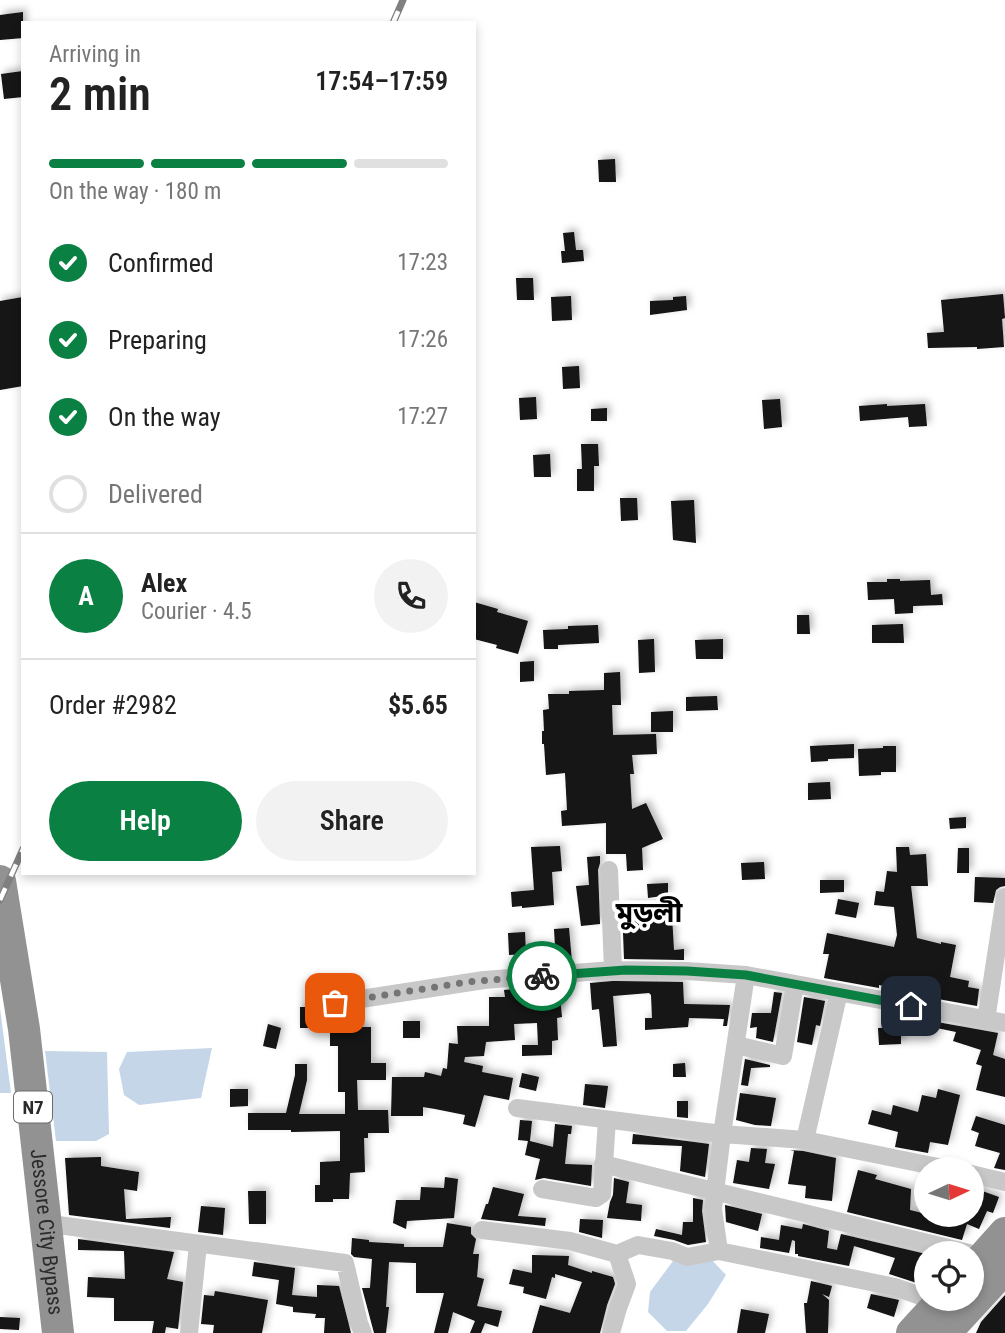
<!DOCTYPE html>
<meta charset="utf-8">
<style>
:root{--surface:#fff;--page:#f2f2f2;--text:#222;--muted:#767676;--line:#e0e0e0;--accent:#0b8043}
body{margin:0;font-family:"Roboto Condensed","Noto Sans Bengali",sans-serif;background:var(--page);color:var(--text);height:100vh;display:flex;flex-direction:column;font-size:26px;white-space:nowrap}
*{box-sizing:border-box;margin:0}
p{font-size:23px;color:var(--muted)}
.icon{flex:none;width:38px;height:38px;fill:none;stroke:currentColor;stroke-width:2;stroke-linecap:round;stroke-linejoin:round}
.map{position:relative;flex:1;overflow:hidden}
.sheet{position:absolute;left:21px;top:21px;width:455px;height:854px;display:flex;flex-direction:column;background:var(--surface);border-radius:0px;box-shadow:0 4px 10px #0003}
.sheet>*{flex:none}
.needle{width:46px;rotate:86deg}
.fabs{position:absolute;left:914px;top:1157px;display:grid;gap:14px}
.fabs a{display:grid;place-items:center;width:70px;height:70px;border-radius:50%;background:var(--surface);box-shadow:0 4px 10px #0003;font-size:35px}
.pin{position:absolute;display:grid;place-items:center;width:60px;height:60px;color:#fff;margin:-30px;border-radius:14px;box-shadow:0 4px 10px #0006}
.courier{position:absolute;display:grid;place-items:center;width:70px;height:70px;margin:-35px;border:5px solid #0b8043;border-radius:50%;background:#fff;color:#222;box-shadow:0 2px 9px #0007}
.head em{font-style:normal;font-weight:600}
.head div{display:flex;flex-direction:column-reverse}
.head{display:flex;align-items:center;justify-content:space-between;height:119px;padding:0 28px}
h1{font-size:46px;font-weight:600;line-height:52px}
.bar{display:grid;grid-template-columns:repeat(4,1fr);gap:10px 7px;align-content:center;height:84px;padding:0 28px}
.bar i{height:9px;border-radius:5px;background:var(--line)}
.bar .selected{background:var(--accent)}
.bar p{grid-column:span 4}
.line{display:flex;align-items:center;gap:18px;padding:0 28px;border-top:2px solid var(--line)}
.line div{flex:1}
.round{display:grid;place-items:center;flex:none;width:74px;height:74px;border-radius:37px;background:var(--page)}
ol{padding:0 28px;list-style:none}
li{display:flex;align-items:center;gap:21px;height:77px}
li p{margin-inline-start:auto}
li .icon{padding:7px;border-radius:50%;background:var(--accent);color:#fff;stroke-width:4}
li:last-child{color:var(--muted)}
li i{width:38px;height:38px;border:4px solid var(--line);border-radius:50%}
.action{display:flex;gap:14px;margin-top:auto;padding:14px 28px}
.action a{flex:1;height:80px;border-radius:42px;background:var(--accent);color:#fff;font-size:28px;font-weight:600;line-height:80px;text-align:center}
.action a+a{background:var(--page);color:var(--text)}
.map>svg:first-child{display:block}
.water{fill:#c5d6e9}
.building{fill:#121212;filter:url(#shadow)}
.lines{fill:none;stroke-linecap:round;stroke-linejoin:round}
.street{stroke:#c8c8c8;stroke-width:18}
.highway{stroke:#929292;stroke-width:32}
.rail-casing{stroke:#808080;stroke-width:7}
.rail{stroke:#fff;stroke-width:4.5;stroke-dasharray:13;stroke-linecap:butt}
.done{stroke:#757575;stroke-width:7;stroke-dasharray:0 12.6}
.route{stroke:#0b8043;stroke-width:9}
.labels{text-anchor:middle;stroke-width:7;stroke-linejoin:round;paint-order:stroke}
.shield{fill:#fff;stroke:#6b6b6b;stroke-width:2}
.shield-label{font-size:19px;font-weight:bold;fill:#2b2b2b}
.street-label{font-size:21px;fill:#2b2b2b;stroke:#fff}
.district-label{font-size:28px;font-weight:bold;fill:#000;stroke:#fff}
</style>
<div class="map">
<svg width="1005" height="1333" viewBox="0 0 1005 1333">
<defs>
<filter id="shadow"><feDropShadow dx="3.5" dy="-3.5" stdDeviation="3.5" flood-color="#0004"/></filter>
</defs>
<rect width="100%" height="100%" fill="#fff"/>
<!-- water -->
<path class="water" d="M0,1008L11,1093H0Z
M212,1048L201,1098L139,1105L124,1095L119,1069L127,1052Z
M45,1051L107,1052L109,1134L96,1141H56Z
M710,1258L726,1275L708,1304L686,1331H667L648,1312L650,1292L673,1261Z"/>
<!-- building -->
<path class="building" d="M23,12V38L0,40V15Z
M23,71V97L4,99L1,74Z
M615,159L616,182H599L598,160Z
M574,232L576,250H583L584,261L562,263L561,251H565L563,233Z
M516,278H533L534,300H517Z
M1003,294L1005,318L1002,319L1004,347L977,349V347L928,348L927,333L944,332L941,300Z
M571,296L572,320L552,321L551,297Z
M686,296L687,310L650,315V301L673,300V297Z
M23,297V386L0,390V301Z
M579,366L580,388L563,389L562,367Z
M536,397L537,419L520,420L519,398Z
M780,399L782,427L764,429L762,400Z
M887,404V406L925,404L927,426L909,427L908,417L860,421L859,406Z
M607,408V421H591V409Z
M581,444H598L599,466H594V491H577V469H582Z
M550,454L551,477H534L533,455Z
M620,498H637L638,520L621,521Z
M694,500L696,543L673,540L671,501Z
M887,579H900V581L930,580L931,595L942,594L943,605L913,606V613L895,614L894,599L868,600L867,582H887Z
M474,602L498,609L497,612L528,621L518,654L496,648L497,645L474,639Z
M797,615H809L810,634H797Z
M903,624L904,643H872V625Z
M598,625L599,643L558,645V649H544L543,630L568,629V626Z
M654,639L655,672L639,673L638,640Z
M723,639V659H696L695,640Z
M534,661V681L520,682V662Z
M620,672L621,705H612L613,735L656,734L657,754L632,755L634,774H630L632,809L646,803L663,839L642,848L643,870L627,871L626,854H606V823L562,826L561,811L567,810L565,773L546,775L544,744H542V731H544L543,710L549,709L548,694H569V691L604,690V673Z
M717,696L718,710L686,711V697Z
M673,711V732H651V712Z
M854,744V758L828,759V761L811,762L810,746Z
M883,746H896V772H881V775L859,776L858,749L883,748Z
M830,782L831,799L808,800V783Z
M966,817V828L950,829L949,818Z
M560,846L562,871L552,872L554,905L522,908V906L512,907L511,892L534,890L531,847Z
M896,847H909L910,855L926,854L928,886H911L917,938L941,944V942L956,945L950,977L969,981L968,987L979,989L977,1006L916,995L917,993L879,985V988L824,978L829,954H823L827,933L894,947L897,935L894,907L874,905L876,891L884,892L887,871L897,872Z
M958,848H969V873H957Z
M600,856V863L598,870L600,924L581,926L576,886L589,885L587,857Z
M764,862L765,879L742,880L741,863Z
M975,877L1005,878V886L1000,887L996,890L993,903L974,902Z
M820,880H844V892L820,893Z
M668,883V895L648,898L647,884Z
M838,899L859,903L856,918L835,914Z
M622,905H658L659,917L672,916L674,950L684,949V960L624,959Z
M569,928L572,962L556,963L554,929Z
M525,932L526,954L509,955L508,933Z
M613,981L683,982L684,1004L730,1005L727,1026H723L724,1019L689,1018L688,1027L645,1030V1018H652L651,995L649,993L613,996L617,1046L603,1047L599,1009L592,1010L590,983Z
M536,987L537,999L560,997L562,1017L557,1018L558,1040L552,1041V1055L522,1056V1045H538L537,1023L514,1024L515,1040L486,1042L484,1056L465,1057L464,1062L483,1066L482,1072L513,1078L509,1100L484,1095L475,1127L463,1124L465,1115L435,1109L423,1107V1116H391L392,1077H424L425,1072L441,1076L443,1068L447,1069L449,1043L458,1044L457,1026H489V997H505L504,990Z
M774,992L782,993L773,1042L756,1038L757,1027L750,1028L752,1013H771Z
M804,997L825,1001L820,1026L816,1025L812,1045L797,1042Z
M300,1007H322V1028H300Z
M909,1017L998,1033L993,1055L1005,1059V1097L976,1090L982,1066L976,1064L981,1050L953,1041L956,1032L932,1027L933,1025Z
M403,1021H420V1038H403Z
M268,1024L281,1028L276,1049L263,1046Z
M330,1027H371V1063H386V1080H357L358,1110H388L389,1133H368V1138H364L365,1172L350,1173L349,1199H333V1202H315V1185H320V1162L340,1161V1131L291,1132V1130H248V1113H286L295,1075V1064H307V1080L299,1114H345V1092H338V1046H330Z
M901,1027V1044L879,1045L878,1028Z
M745,1059L770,1065V1067L751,1068L748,1086L741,1085Z
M685,1063L686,1077H673V1064Z
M522,1073L539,1077L536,1091L519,1087Z
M585,1084L608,1086L605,1108L583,1105Z
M230,1089H248V1106L230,1107Z
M938,1089L960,1095L948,1145L930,1142L928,1153L895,1147L898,1132L868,1124L872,1110L891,1115L893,1105L918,1112L922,1095L936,1098Z
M740,1093L776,1098L771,1126L755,1125L736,1120Z
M677,1101H688V1118L677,1117Z
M976,1116L1005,1125V1170L994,1168L1000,1153L975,1146L979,1133L971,1130Z
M520,1120L532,1121L530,1141L553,1147L555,1124L572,1126L571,1134H568L565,1164L592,1165L591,1186L544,1178L535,1180L540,1159L525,1155L528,1141L518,1140Z
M633,1134L709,1144L705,1177L680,1171L682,1146L632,1144Z
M751,1148L767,1149L765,1163L775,1164L769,1189L733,1183L737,1160L749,1162Z
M790,1150L803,1151L836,1158L832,1201L805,1198L806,1186L788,1184L794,1151Z
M101,1157V1166L139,1172L137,1191L124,1189L126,1219L171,1217L170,1228L69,1215L65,1158Z
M858,1170L877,1175L875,1179L911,1189L910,1210L926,1214H971V1187L999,1197L993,1213L987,1211L979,1229L967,1224L962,1240L847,1212Z
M445,1177L458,1179L454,1218L407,1221L406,1229L393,1223L396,1200H420L421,1187L444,1188Z
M614,1178L629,1182L626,1203L642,1205L641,1221L607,1218L610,1202L613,1195Z
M493,1187L524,1194L518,1216L546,1218L545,1226L481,1219L486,1204H488Z
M248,1191H266V1224H249Z
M693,1198L703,1200L702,1211L706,1242L688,1245L674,1240L654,1236L656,1229L682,1235L683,1222H693Z
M725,1205L762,1214L758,1231L726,1222Z
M201,1206L225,1208L223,1235L198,1232Z
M580,1219L603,1220L602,1238L579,1232Z
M447,1223L471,1227V1234L476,1239L473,1254H479L477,1277L484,1279L477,1306L502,1311L498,1327L485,1323L481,1333H470L475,1321L453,1312L448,1333H434L444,1293H416V1263L389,1262L386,1307H389L386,1333H374L362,1288H370L372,1259L354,1257L351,1254L352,1238L369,1240V1242L404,1244V1247H443Z
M803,1224L829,1231L827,1248L837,1250L841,1234L926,1254V1276L923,1285L889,1274L895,1258L854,1246L849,1266L798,1256V1254H795V1241L792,1240L789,1253L760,1248L761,1237L779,1240L781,1225L802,1229Z
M78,1239L174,1252L167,1279L183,1282L178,1329L166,1327L165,1333H152L154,1321H114V1298L87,1297L88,1277L125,1279L124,1251L78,1250Z
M532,1255L569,1256L568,1265L592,1273V1271L613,1277L615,1284L607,1305L600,1333H532L540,1305L570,1313L582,1282L555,1274V1278L552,1277L546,1299L523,1293L524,1287L509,1284L513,1269L532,1273Z
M254,1262L295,1268L292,1295L317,1297V1285L339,1286L351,1333H324L325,1318H315L316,1314L293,1312V1307L276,1304L279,1280L252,1276Z
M811,1281L832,1286L829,1297L822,1294L829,1300L828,1333H806L804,1303H807Z
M215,1291L268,1300L262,1333H213L214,1325L201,1324L204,1295L214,1296Z
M871,1294L899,1300L894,1317L867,1308Z
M1005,1295V1333H976L981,1322Z
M741,1309L769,1314L765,1333H737Z
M0,1317L20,1318L19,1330L0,1329Z"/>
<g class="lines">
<!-- street -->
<path class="street" d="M609,870L613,970
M746,975L722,1134L713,1209L719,1251L895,1287L926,1298
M335,1003L484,980L613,970L687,971L746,975L1005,1023
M986,1020L1005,897
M736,1045L783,1056L795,984
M517,1108L722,1134L805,1140L948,1169
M805,1140L839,992
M603,1164L969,1253
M971,1174L1005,1182
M542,1189L596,1198L602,1194L607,1120
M58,1225L345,1263L359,1323L363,1333
M482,1230L570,1241L617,1254L638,1245L672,1251L687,1257L719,1251
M189,1333L198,1244
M611,1333L618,1308L627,1284L617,1254"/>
<!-- highway -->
<g class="highway">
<path id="s1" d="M0,881L24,1029L58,1333"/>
<path d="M971,1271L1005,1233"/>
<path d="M912,1333L944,1298"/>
<path d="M945,1333L1005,1268"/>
</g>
<defs>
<path id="rail" d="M393,23L403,0
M0,900L23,849"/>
</defs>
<!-- rail casing -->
<use href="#rail" class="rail-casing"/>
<!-- rail -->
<use href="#rail" class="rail"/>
</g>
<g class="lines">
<!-- done -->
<path class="done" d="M335,1003L467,982L542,976"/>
<!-- route -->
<path class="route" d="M542,976L626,970L687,971L746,975L911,1006"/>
</g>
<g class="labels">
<!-- shield labels -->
<rect class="shield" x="14" y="1091.5" width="38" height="31" rx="5"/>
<g class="shield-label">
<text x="33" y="1114">N7</text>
</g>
<!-- street labels -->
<g class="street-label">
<text dy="7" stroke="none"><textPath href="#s1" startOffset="354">Jessore City Bypass</textPath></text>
</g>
<!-- district labels -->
<g class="district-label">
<text x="649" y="922">মুড়লী</text>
</g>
</g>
</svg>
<div class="fabs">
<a><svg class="needle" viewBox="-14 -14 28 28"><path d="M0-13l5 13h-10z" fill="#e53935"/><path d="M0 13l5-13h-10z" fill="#767676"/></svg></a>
<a><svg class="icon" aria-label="locate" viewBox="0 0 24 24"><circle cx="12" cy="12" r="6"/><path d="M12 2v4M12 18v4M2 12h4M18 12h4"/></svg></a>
</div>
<div class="pin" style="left:335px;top:1003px;background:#ea580c"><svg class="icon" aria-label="bag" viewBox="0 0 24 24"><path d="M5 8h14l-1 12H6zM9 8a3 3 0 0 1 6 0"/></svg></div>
<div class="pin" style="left:911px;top:1006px;background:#1f2937"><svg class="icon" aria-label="home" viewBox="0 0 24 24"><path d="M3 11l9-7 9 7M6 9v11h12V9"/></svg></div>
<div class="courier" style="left:542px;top:976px"><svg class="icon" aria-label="bike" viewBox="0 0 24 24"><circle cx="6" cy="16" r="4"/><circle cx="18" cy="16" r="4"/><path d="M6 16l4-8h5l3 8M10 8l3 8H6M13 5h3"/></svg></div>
<section class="sheet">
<div class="head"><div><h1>2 min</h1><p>Arriving in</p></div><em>17:54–17:59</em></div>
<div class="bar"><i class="selected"></i><i class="selected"></i><i class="selected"></i><i></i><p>On the way · 180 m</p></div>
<ol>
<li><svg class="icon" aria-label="check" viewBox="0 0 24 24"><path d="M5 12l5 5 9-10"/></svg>Confirmed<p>17:23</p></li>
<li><svg class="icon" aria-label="check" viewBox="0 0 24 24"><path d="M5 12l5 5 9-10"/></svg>Preparing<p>17:26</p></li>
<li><svg class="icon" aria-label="check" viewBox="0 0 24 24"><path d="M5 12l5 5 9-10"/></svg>On the way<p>17:27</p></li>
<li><i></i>Delivered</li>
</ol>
<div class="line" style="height:126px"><b class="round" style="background:var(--accent);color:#fff">A</b><div><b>Alex</b><p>Courier · 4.5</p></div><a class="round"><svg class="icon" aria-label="phone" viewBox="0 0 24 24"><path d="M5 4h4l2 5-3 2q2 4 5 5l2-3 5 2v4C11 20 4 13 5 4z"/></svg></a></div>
<div class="line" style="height:91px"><div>Order #2982</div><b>$5.65</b></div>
<div class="action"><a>Help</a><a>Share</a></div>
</section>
</div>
